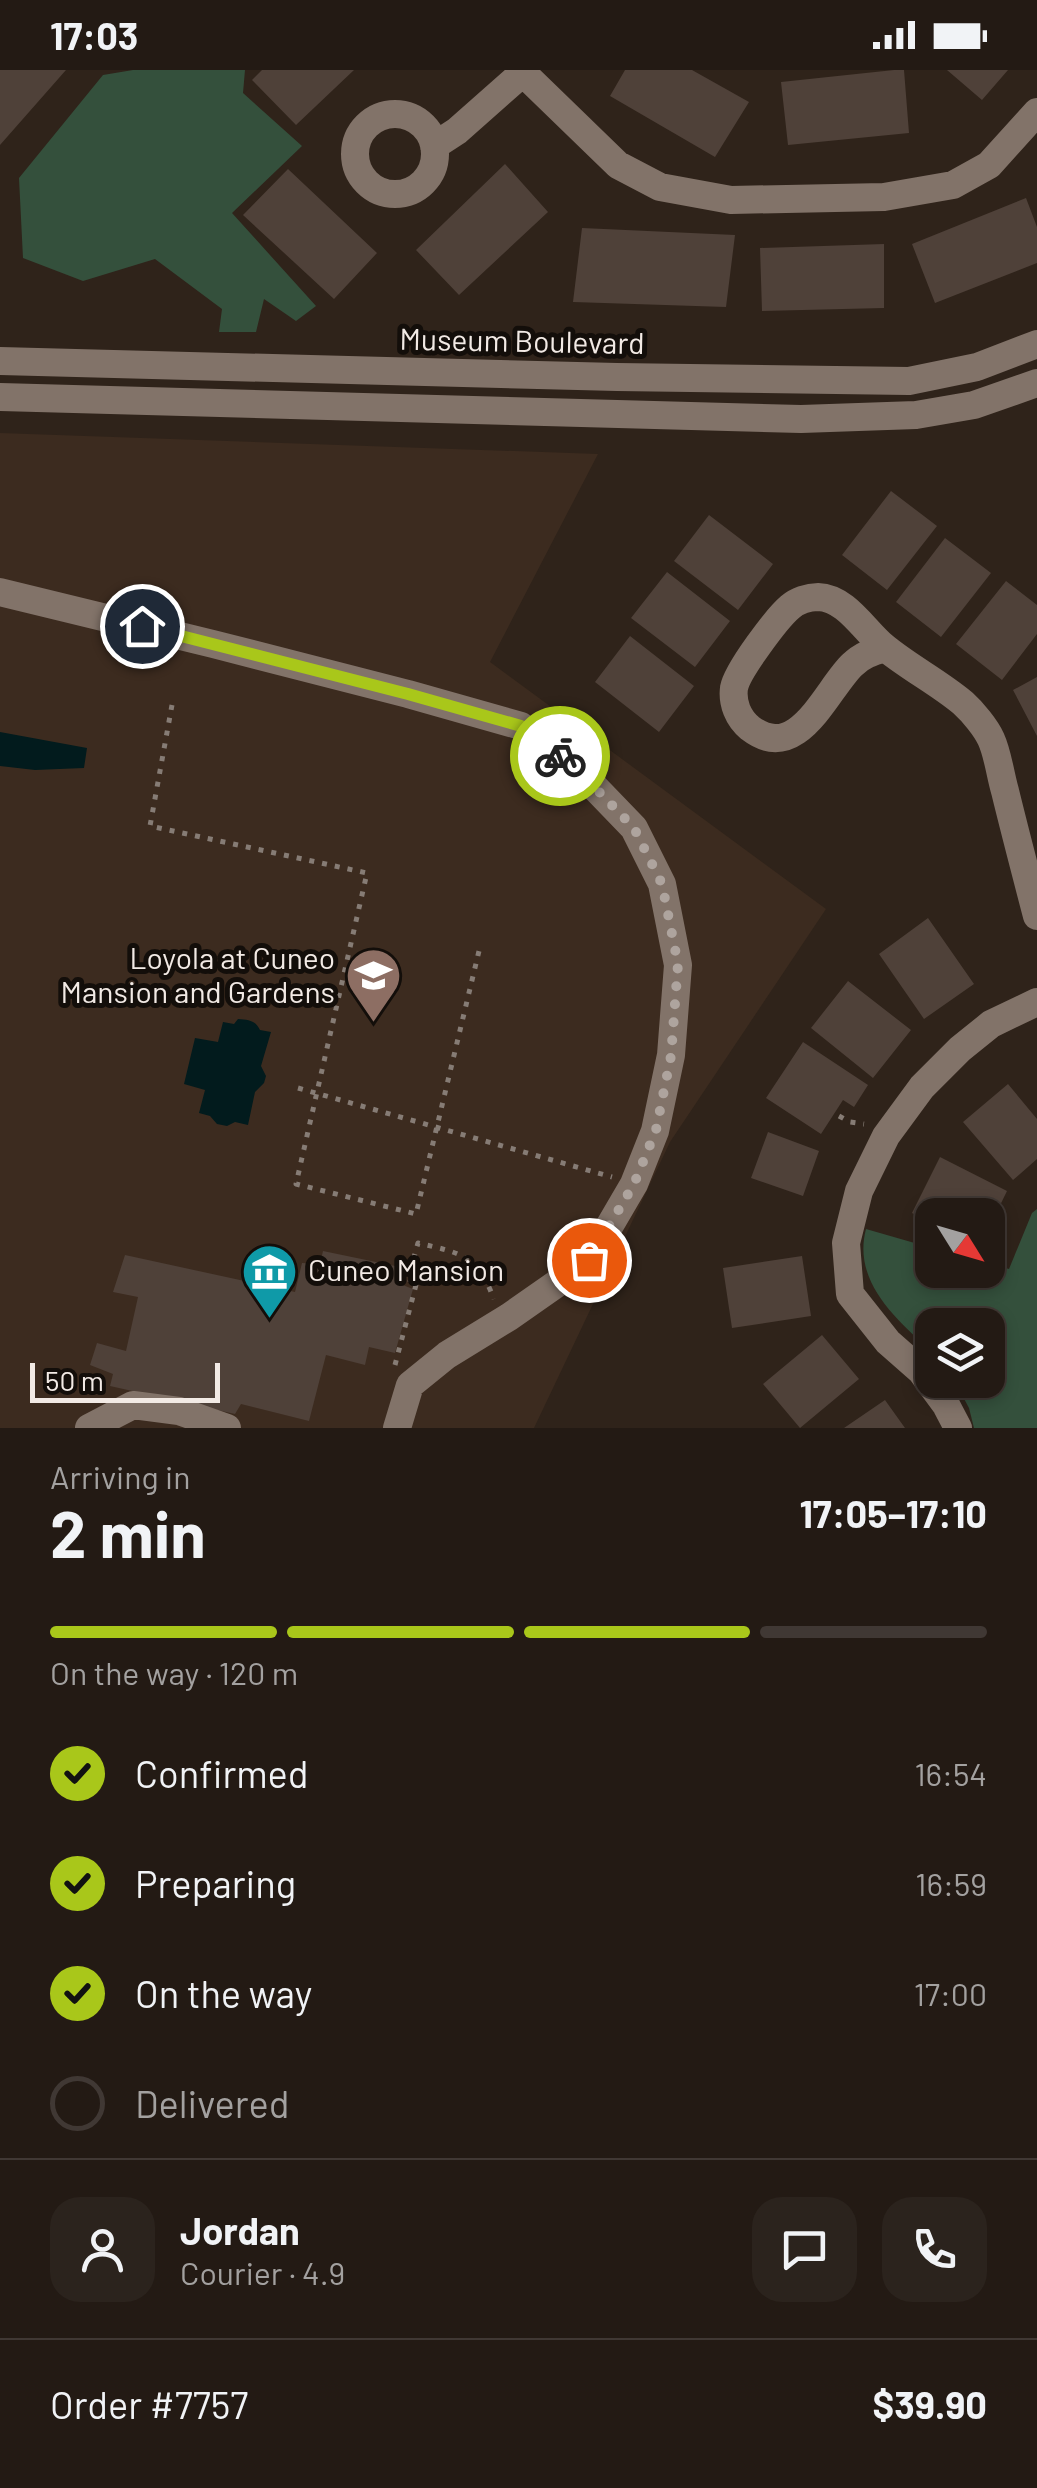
<!DOCTYPE html>
<meta charset="utf-8">
<style>
:root{--surface:#231a14;--page:#2b231d;--text:#f1f3f6;--muted:#a3a1a0;--line:#403834;--accent:#a9c71a}
body{margin:0;font-family:Barlow,sans-serif;background:var(--page);color:var(--text);height:100vh;display:flex;flex-direction:column;font-size:38px;white-space:nowrap}
*{box-sizing:border-box;margin:0}
p{font-size:32px;color:var(--muted)}
.icon{flex:none;width:55px;height:55px;fill:none;stroke:currentColor;stroke-width:2;stroke-linecap:round;stroke-linejoin:round}
.map{position:relative;height:1358px;overflow:hidden}
.panel{display:flex;flex-direction:column;background:var(--surface);flex:1}
.panel>*{flex:none}
.needle{width:65px;rotate:127deg}
.fabs{position:absolute;left:915px;top:1128px;display:grid;gap:20px}
.fabs a{display:grid;place-items:center;width:90px;height:90px;border-radius:20px;background:var(--surface);box-shadow:0 5px 15px #0003,0 0 0 2px var(--line);font-size:50px}
.scale{position:absolute;left:30px;bottom:25px;width:190px;box-sizing:border-box;padding-left:10px;border:5px solid #f2eae5;border-top:0;font-size:28px;line-height:35px;white-space:nowrap;color:#f2eae5;-webkit-text-stroke:8px #130e0a;paint-order:stroke}
.pin{position:absolute;display:grid;place-items:center;width:85px;height:85px;color:#fff;margin:-42px;border:5px solid #fff;border-radius:50%;box-shadow:0 2px 10px #0007}
.courier{position:absolute;display:grid;place-items:center;width:100px;height:100px;margin:-50px;border:8px solid #a9c71a;border-radius:50%;background:#fff;color:#222;box-shadow:0 2px 12px #0007}
.overview em{font-style:normal;font-weight:700}
.overview div{display:flex;flex-direction:column-reverse}
.overview{display:flex;align-items:center;justify-content:space-between;height:170px;padding:0 50px}
h1{font-size:65px;font-weight:700;line-height:75px}
.bar{display:grid;grid-template-columns:repeat(4,1fr);gap:15px 10px;align-content:center;height:120px;padding:0 50px}
.bar i{height:12px;border-radius:8px;background:var(--line)}
.bar .current{background:var(--accent)}
.bar p{grid-column:span 4}
.line{display:flex;align-items:center;gap:25px;padding:0 50px;border-top:2px solid var(--line)}
.line div{flex:1}
.round{display:grid;place-items:center;flex:none;width:105px;height:105px;border-radius:30px;background:var(--page)}
ol{padding:0 50px;list-style:none}
li{display:flex;align-items:center;gap:30px;height:110px}
li p{margin-inline-start:auto}
li .icon{padding:10px;border-radius:50%;background:var(--accent);color:#111;stroke-width:4}
li:last-child{color:var(--muted)}
li i{width:55px;height:55px;border:5px solid var(--line);border-radius:50%}
.status{display:flex;justify-content:space-between;align-items:center;height:70px;padding:0 50px;background:var(--surface);direction:ltr}
.status svg{height:28px;fill:currentColor}
.map>svg:first-child{display:block}
.built{fill:#3c2b1f}
.green{fill:#34503c}
.water{fill:#021b1d}
.building{fill:#4f4139}
.lines{fill:none;stroke-linecap:round;stroke-linejoin:round}
.path{stroke:#867c75;stroke-width:5;stroke-dasharray:5 8;stroke-linecap:butt}
.minor{stroke:#827369;stroke-width:28}
.done{stroke:#aea49e;stroke-width:10;stroke-dasharray:0 18}
.route{stroke:#a9c71a;stroke-width:12}
.labels{text-anchor:middle;stroke-width:10;stroke-linejoin:round;paint-order:stroke}
.street-label{font-size:30px;fill:#f2eae5;stroke:#130e0a}
.poi-label{font-size:30px;fill:#f2eae5;stroke:#130e0a;text-anchor:end}
</style>
<div class="status"><b>17:03</b><svg viewBox="0 0 49 12"><path d="M0 12V9h3v3zM5 12V6h3v6zM10 12V3h3v9zM15 12V0h3v12zM26 1h20v11H26zM47 4h2v5h-2z"/></svg></div>
<div class="map">
<svg width="1037" height="1358" viewBox="0 0 1037 1358">
<rect width="100%" height="100%" fill="#2f231a"/>
<!-- built -->
<path class="built" d="M0,363L598,384L490,592L826,839L670,1072L534,1358H0Z"/>
<!-- green -->
<path class="green" d="M133,0H245L243,23L302,76L232,143L316,236L296,251L264,229L256,262H219L222,239L155,189L83,211L23,188L19,108L103,5Z
M1037,1139V1358H974L969,1338L954,1310H988V1255H932V1282C897,1250 852,1212 866,1159L932,1178V1200H988V1193L1009,1199L1032,1143Z"/>
<!-- water -->
<path class="water" d="M0,662L87,678L84,698L35,700L0,696Z
M238,949C249,950 255,950 260,960L271,962L261,996L266,1006L264,1013L255,1022L248,1055L235,1052L227,1056L217,1054L210,1046L199,1043L205,1020L184,1014L195,968L218,972L223,952L234,954Z"/>
<!-- building -->
<path class="building" d="M0,0H66L0,75Z
M262,0H354L296,55L252,10Z
M625,0H692L749,32L715,87L610,26Z
M894,0H904L909,63L788,75L781,12Z
M947,0H1008L982,30Z
M505,94L548,142L459,225L416,180Z
M288,99L377,183L334,229L243,145Z
M1026,128L1037,157V193L935,233L912,174Z
M582,158L735,165L726,237L573,232Z
M884,174V238L762,241L760,178Z
M891,421L937,456L887,520L842,485Z
M709,445L773,494L738,540L674,491Z
M945,468L991,503L941,567L896,532Z
M667,502L730,551L695,597L631,548Z
M1006,511L1037,535V564L1002,610L956,574Z
M630,566L694,616L659,662L595,612Z
M1037,607V666L1013,620Z
M928,848L974,914L924,949L879,884Z
M848,911L911,960L873,1008L811,958Z
M803,972L868,1015L854,1037L843,1030L821,1064L766,1028Z
M1008,1014L1037,1049V1089L1013,1110L963,1052Z
M768,1062L819,1081L803,1126L751,1108Z
M940,1087L1007,1121L988,1160V1145H932V1154L912,1143Z
M323,1181L400,1197L395,1212L413,1219L395,1283L369,1277L365,1295L326,1285L309,1351L241,1334L235,1344L110,1316L113,1304L90,1295L97,1273L126,1281L138,1227L113,1222L125,1185L295,1222L302,1193L320,1194Z
M802,1186L811,1246L732,1258L723,1198Z
M822,1265L859,1309L800,1358L763,1314Z
M885,1330L905,1358H844Z"/>
<g class="lines">
<!-- path -->
<path class="path" d="M172,635L150,756L367,803L296,1114L416,1144L479,881
M298,1018L612,1107
M839,1046L850,1052L864,1054
M395,1295L417,1211L408,1209L418,1173C461,1183 477,1185 494,1229"/>
<!-- minor -->
<path class="minor" d="M520,0L618,95L660,117L731,130L884,127L953,115L989,95L1037,42
M355 84a40 40 0 1 1 80 0a40 40 0 1 1-80 0Z
M434,76L457,61L526,0
M0,291L617,307L909,311L977,297L1037,274
M0,327L801,349L916,345L974,335L1037,313
M0,522L213,574L408,624L521,656L580,702L634,758L662,814L678,895L671,985L655,1061L634,1114L589,1191L509,1247L447,1285L410,1315L397,1358
M885,578C872,582 862,585 852,595C826,620 798,695 750,658C738,648 732,633 734,618C737,601 777,548 790,537C797,531 808,527 818,527C846,528 863,559 883,576C908,597 938,612 963,633C973,642 986,658 991,669C998,684 1000,704 1005,721C1015,762 1026,804 1037,846
M89,1358L133,1335L179,1341L227,1358
M958,1358L946,1335L921,1301L888,1272L850,1224L846,1173L859,1121L886,1066L922,1017L960,979L991,954L1037,932"/>
</g>
<g class="lines">
<!-- done -->
<path class="done" d="M560,686L580,702L634,758L662,814L678,894L671,986L656,1060L634,1114L589,1190"/>
<!-- route -->
<path class="route" d="M142,556L408,624L521,656L560,686"/>
</g>
<!-- icons -->
<defs>
<symbol id="university-pin" viewBox="-11 -11 22 30"><path d="M0 17L-7.5 6A9.5 9.5 0 1 1 7.5 6Z" fill="#8d6e63" stroke="#130e0a"/><path d="M0-5L7-2L0 1L-7-2ZM-4 1L0 2.5L4 1V4Q0 6-4 4Z" fill="#fff"/></symbol>
<symbol id="museum-pin" viewBox="-11 -11 22 30"><path d="M0 17L-7.5 6A9.5 9.5 0 1 1 7.5 6Z" fill="#0f9aa8" stroke="#130e0a"/><path d="M0-6L6-3V-2H-6V-3ZM-5-1h2V3h-2ZM-1-1h2V3h-2ZM3-1h2V3H3ZM-6 4H6V6H-6Z" fill="#fff"/></symbol>
</defs>
<g fill-rule="evenodd">
<use href="#university-pin" x="342" y="874" width="63" height="86"/>
<use href="#museum-pin" x="238" y="1170" width="63" height="86"/>
</g>
<g class="labels">
<!-- street labels -->
<g class="street-label">
<text transform="translate(522 272) rotate(1)" y="10">Museum Boulevard</text>
</g>
<!-- poi labels -->
<g class="poi-label">
<text x="335" y="899">Loyola at Cuneo<tspan x="335" dy="34">Mansion and Gardens</tspan></text>
<text x="308" y="1211" text-anchor="start">Cuneo Mansion</text>
</g>
</g>
</svg>
<div class="fabs">
<a><svg class="needle" viewBox="-14 -14 28 28"><path d="M0-13l5 13h-10z" fill="#e53935"/><path d="M0 13l5-13h-10z" fill="#a3a1a0"/></svg></a>
<a><svg class="icon" aria-label="layers" viewBox="0 0 24 24"><path d="M12 4l9 5-9 5-9-5zM3 14l9 5 9-5"/></svg></a>
</div>
<div class="scale">50 m</div>
<div class="pin" style="left:589px;top:1190px;background:#ea580c"><svg class="icon" aria-label="bag" viewBox="0 0 24 24"><path d="M5 8h14l-1 12H6zM9 8a3 3 0 0 1 6 0"/></svg></div>
<div class="pin" style="left:142px;top:556px;background:#1f2937"><svg class="icon" aria-label="home" viewBox="0 0 24 24"><path d="M3 11l9-7 9 7M6 9v11h12V9"/></svg></div>
<div class="courier" style="left:560px;top:686px"><svg class="icon" aria-label="bike" viewBox="0 0 24 24"><circle cx="6" cy="16" r="4"/><circle cx="18" cy="16" r="4"/><path d="M6 16l4-8h5l3 8M10 8l3 8H6M13 5h3"/></svg></div>
</div>
<section class="panel">
<div class="overview"><div><h1>2 min</h1><p>Arriving in</p></div><em>17:05–17:10</em></div>
<div class="bar"><i class="current"></i><i class="current"></i><i class="current"></i><i></i><p>On the way · 120 m</p></div>
<ol>
<li><svg class="icon" aria-label="check" viewBox="0 0 24 24"><path d="M5 12l5 5 9-10"/></svg>Confirmed<p>16:54</p></li>
<li><svg class="icon" aria-label="check" viewBox="0 0 24 24"><path d="M5 12l5 5 9-10"/></svg>Preparing<p>16:59</p></li>
<li><svg class="icon" aria-label="check" viewBox="0 0 24 24"><path d="M5 12l5 5 9-10"/></svg>On the way<p>17:00</p></li>
<li><i></i>Delivered</li>
</ol>
<div class="line" style="height:180px"><a class="round"><svg class="icon" aria-label="person" viewBox="0 0 24 24"><circle cx="12" cy="8" r="4"/><path d="M4 21q1-7 8-7t8 7"/></svg></a><div><b>Jordan</b><p>Courier · 4.9</p></div><a class="round"><svg class="icon" aria-label="chat" viewBox="0 0 24 24"><path d="M4 5h16v11H9l-5 4z"/></svg></a><a class="round"><svg class="icon" aria-label="phone" viewBox="0 0 24 24"><path d="M5 4h4l2 5-3 2q2 4 5 5l2-3 5 2v4C11 20 4 13 5 4z"/></svg></a></div>
<div class="line" style="height:130px"><div>Order #7757</div><b>$39.90</b></div>
</section>
